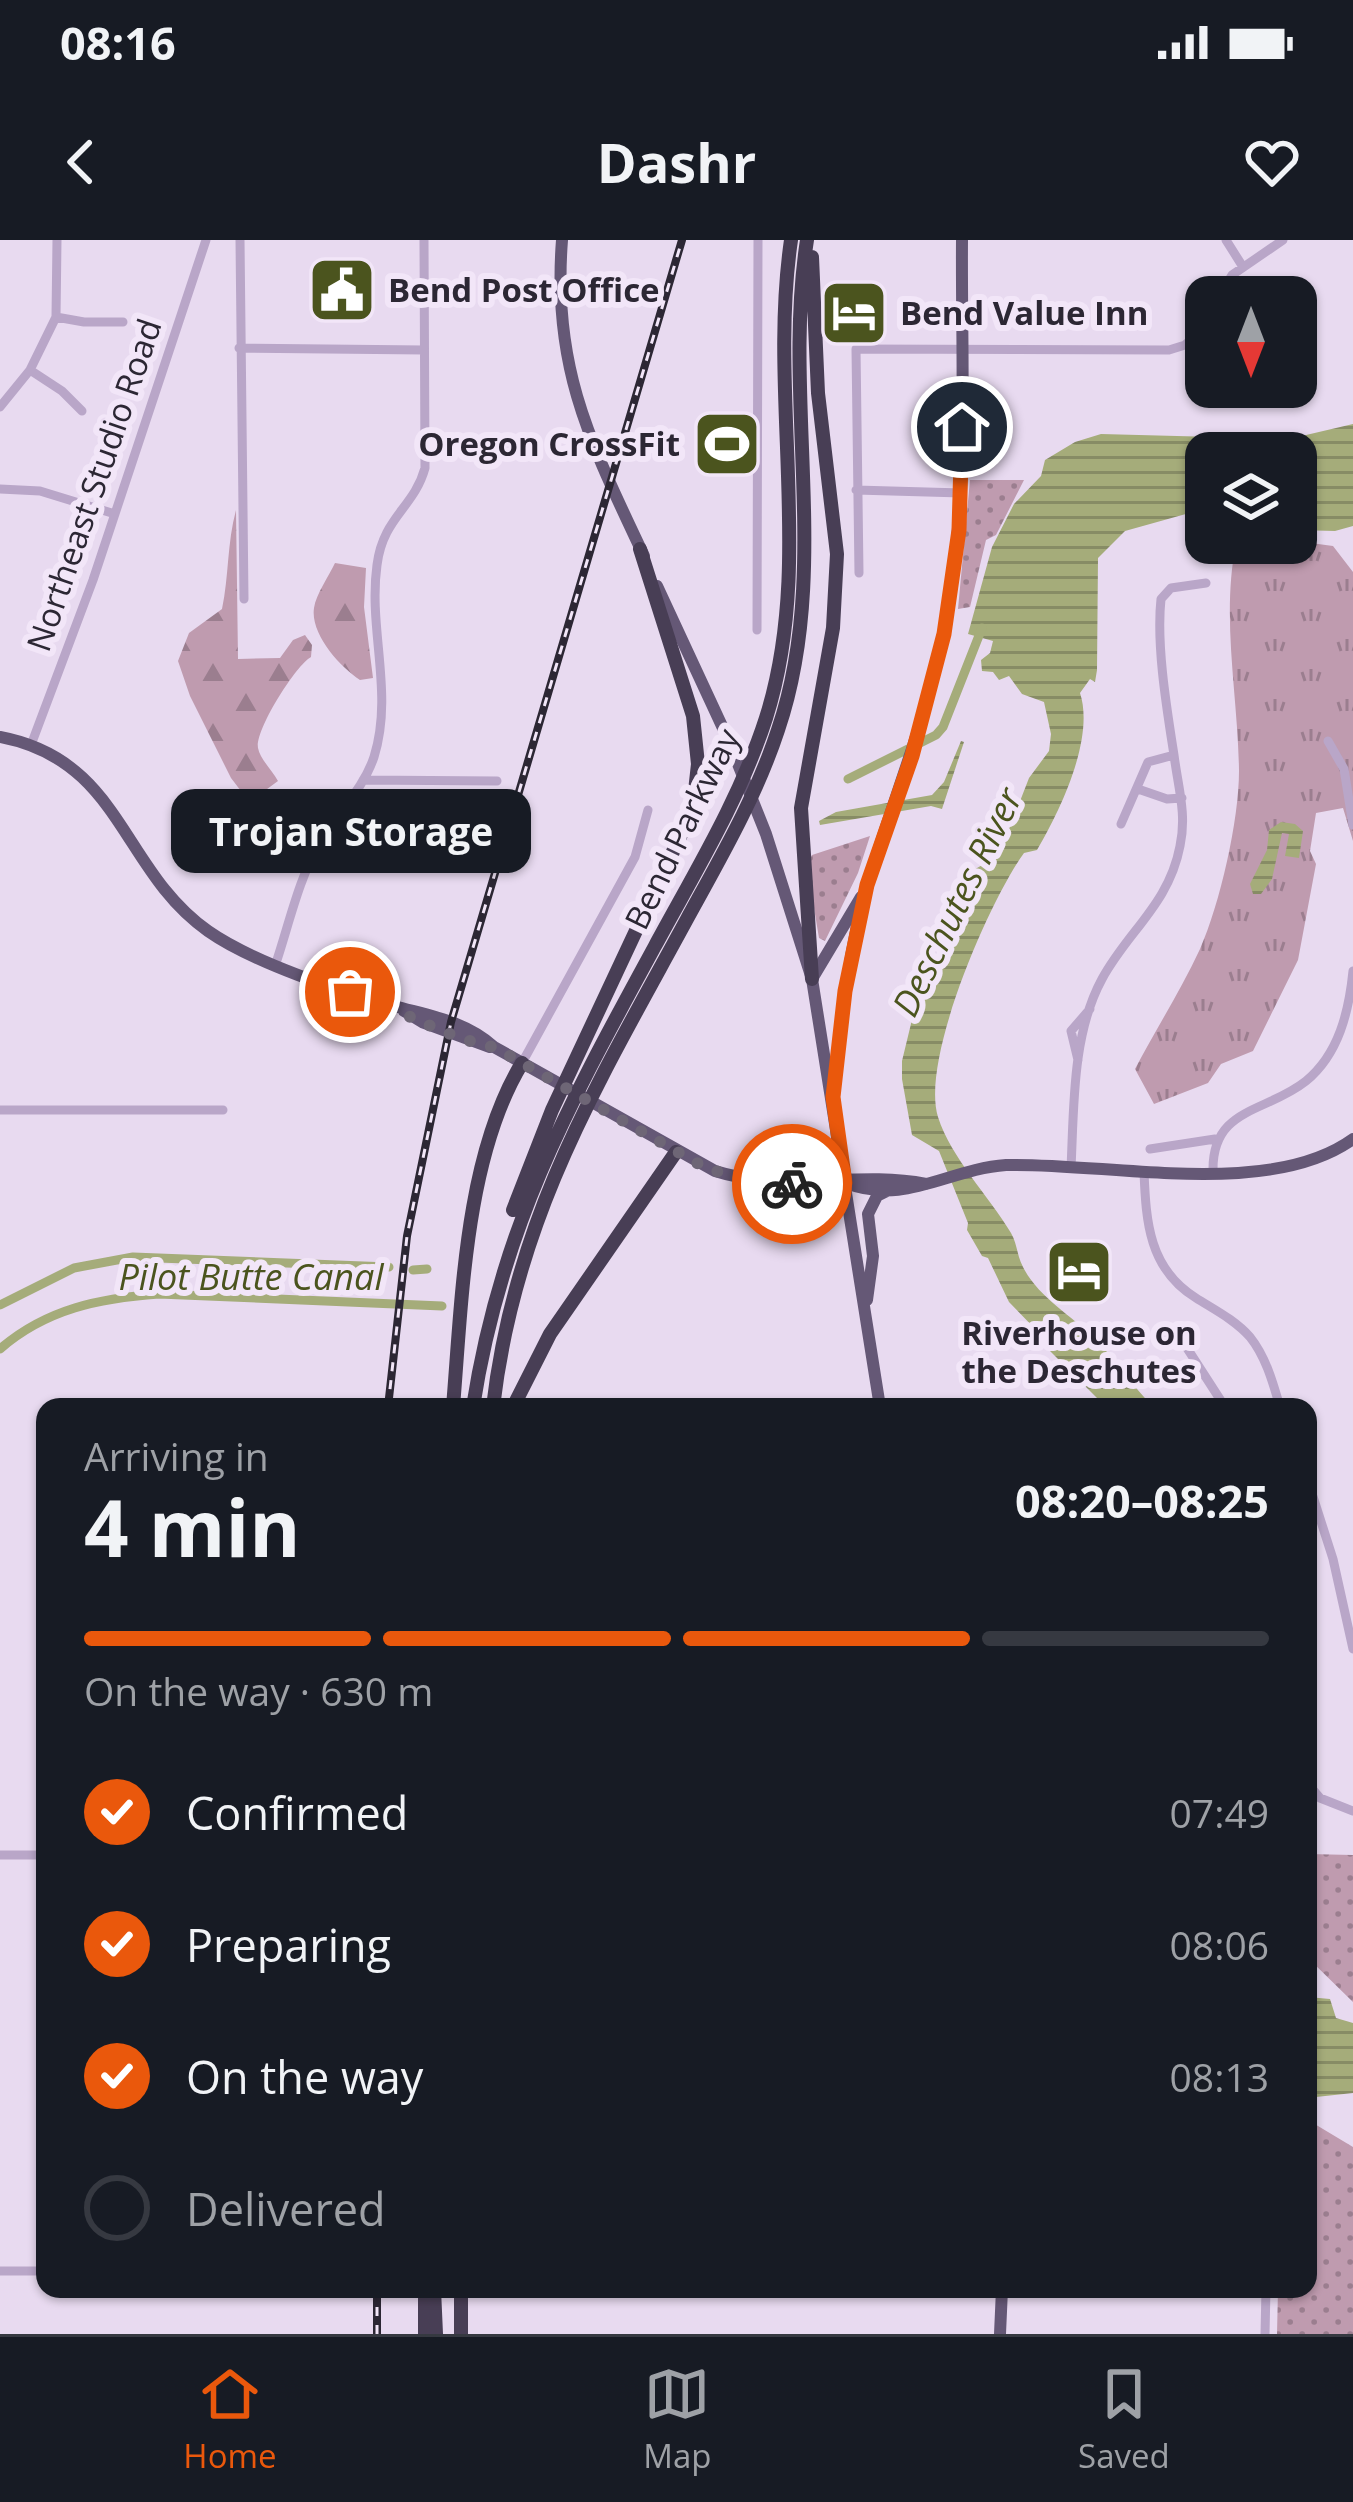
<!DOCTYPE html>
<meta charset="utf-8">
<style>
:root{--surface:#171b24;--page:#242831;--text:#f1f3f6;--muted:#9ea1a6;--line:#363941;--accent:#ea580c}
body{margin:0;font-family:"Open Sans",sans-serif;background:var(--page);color:var(--text);height:100vh;display:flex;flex-direction:column;font-size:45px;white-space:nowrap}
*{box-sizing:border-box;margin:0}
p{font-size:39px;color:var(--muted)}
.icon{flex:none;width:66px;height:66px;fill:none;stroke:currentColor;stroke-width:2;stroke-linecap:round;stroke-linejoin:round}
.map{position:relative;flex:1;overflow:hidden}
.sheet{position:absolute;left:36px;top:1158px;width:1281px;height:900px;display:flex;flex-direction:column;background:var(--surface);border-radius:24px;box-shadow:0 3px 9px #0004}
.sheet>*{flex:none}
.needle{width:78px;rotate:180deg}
.controls{position:absolute;left:1185px;top:36px;display:grid;gap:24px}
.controls a{display:grid;place-items:center;width:132px;height:132px;border-radius:24px;background:var(--surface);box-shadow:0 3px 9px #0004;font-size:60px}
.pin{position:absolute;display:grid;place-items:center;width:102px;height:102px;color:#fff;margin:-51px;border:6px solid #fff;border-radius:50%;box-shadow:0 3px 12px #0007}
.courier{position:absolute;display:grid;place-items:center;width:120px;height:120px;margin:-60px;border:9px solid #ea580c;border-radius:50%;background:#fff;color:#222;box-shadow:0 3px 15px #0007}
.bubble{position:absolute;height:84px;border-radius:24px;background:var(--surface);box-shadow:0 3px 9px #0004;font-size:39px;font-weight:700;line-height:84px;text-align:center}
.headline em{font-style:normal;font-weight:700}
.headline div{display:flex;flex-direction:column-reverse}
.headline{display:flex;align-items:center;justify-content:space-between;height:204px;padding:0 48px}
h1{font-size:78px;font-weight:700;line-height:90px}
.bar{display:grid;grid-template-columns:repeat(4,1fr);gap:18px 12px;align-content:center;height:144px;padding:0 48px}
.bar i{height:15px;border-radius:9px;background:var(--line)}
.bar .active{background:var(--accent)}
.bar p{grid-column:span 4}
ol{padding:0 48px;list-style:none}
li{display:flex;align-items:center;gap:36px;height:132px}
li p{margin-inline-start:auto}
li .icon{padding:12px;border-radius:50%;background:var(--accent);color:#fff;stroke-width:4}
li:last-child{color:var(--muted)}
li i{width:66px;height:66px;border:6px solid var(--line);border-radius:50%}
.status{display:flex;justify-content:space-between;align-items:center;height:84px;padding:0 60px;background:var(--surface);direction:ltr}
.status svg{height:33px;fill:currentColor}
header{display:flex;justify-content:space-between;align-items:center;height:156px;padding:0 48px;background:var(--surface);font-size:54px;font-weight:700}
.dock{display:flex;justify-content:space-around;align-items:center;height:168px;border-top:3px solid var(--line);background:var(--surface);font-size:33px;color:var(--muted)}
.dock a{display:grid;justify-items:center;gap:6px}
.dock .active{color:var(--accent)}
.map>svg:first-child{display:block}
.grass{fill:url(#grass-tufts)}
.forest{fill:url(#forest-firs)}
.park{fill:url(#park-dots)}
.water{fill:url(#water-rules)}
.lines{fill:none;stroke-linecap:round;stroke-linejoin:round}
.canal{stroke:#a5ac7a;stroke-width:9}
.minor{stroke:#b9a6c8;stroke-width:9}
.major{stroke:#655876;stroke-width:12}
.highway{stroke:#483e55;stroke-width:14}
.rail-casing{stroke:#2c2734;stroke-width:8}
.rail{stroke:#f2e6f8;stroke-width:3;stroke-dasharray:9;stroke-linecap:butt}
.done{stroke:#6e6676;stroke-width:12;stroke-dasharray:0 21.6}
.route{stroke:#ea580c;stroke-width:15}
.labels{text-anchor:middle;stroke-width:12;stroke-linejoin:round;paint-order:stroke}
.poi-label{font-size:33px;font-weight:bold;fill:#2c2734;stroke:#f2e6f8;text-anchor:start}
.street-label{font-size:33px;fill:#2c2734;stroke:#f2e6f8}
.water-label{font-size:36px;font-style:italic;fill:#4b541e;stroke:#f2e6f8}
</style>
<div class="status"><b>08:16</b><svg viewBox="0 0 49 12"><path d="M0 12V9h3v3zM5 12V6h3v6zM10 12V3h3v9zM15 12V0h3v12zM26 1h20v11H26zM47 4h2v5h-2z"/></svg></div>
<header><svg class="icon" aria-label="back" viewBox="0 0 24 24"><path d="M15 5l-7 7 7 7"/></svg>Dashr<svg class="icon" aria-label="heart" viewBox="0 0 24 24"><path d="M12 20l-8-8c-3-5 5-10 8-4 3-6 11-1 8 4z"/></svg></header>
<div class="map">
<svg width="1353" height="2094" viewBox="0 0 1353 2094">
<defs>
<pattern id="grass-tufts" width="24" height="20" patternUnits="userSpaceOnUse" patternTransform="scale(3)"><rect width="24" height="20" fill="#bf9baf"/><path d="M3 7l-1-3M5 7V3M7 7l1-3M15 17l-1-3M17 17v-4M19 17l1-3" fill="none" stroke="#9b7e8f"/></pattern>
<pattern id="forest-firs" width="22" height="20" patternUnits="userSpaceOnUse" patternTransform="scale(3)"><rect width="22" height="20" fill="#bf9baf"/><path d="M5 1l3.5 6h-7zM16 11l3.5 6h-7z" fill="#9b7e8f"/></pattern>
<pattern id="park-dots" width="8" height="8" patternUnits="userSpaceOnUse" patternTransform="scale(3)"><rect width="8" height="8" fill="#bf9baf"/><path d="M2 2h.1M6 6h.1" fill="none" stroke="#9b7e8f" stroke-width="1.8" stroke-linecap="round"/></pattern>
<pattern id="water-rules" width="6" height="5" patternUnits="userSpaceOnUse" patternTransform="scale(3)"><rect width="6" height="5" fill="#a5ac7a"/><path d="M0 2.5h6" fill="none" stroke="#878c65"/></pattern>
</defs>
<rect width="100%" height="100%" fill="#e8daf0"/>
<!-- grass -->
<path class="grass" d="M1296,301L1333,306L1353,332V601L1343,568L1316,573L1310,611L1316,624L1298,720L1253,811L1221,824L1208,843L1154,864L1135,829C1156,789 1181,750 1200,709C1220,664 1239,580 1239,531C1238,454 1221,379 1236,303Z"/>
<!-- forest -->
<path class="forest" d="M236,270L238,419L280,418L293,400L305,395L312,405L311,417C296,425 255,490 258,508C260,519 272,530 278,541L263,552L244,555L231,538L190,456L178,421L189,393L222,369C229,336 227,303 236,270Z
M335,323L366,328L364,367L373,438L360,440C340,427 310,394 314,368C316,354 329,336 335,323Z"/>
<!-- park -->
<path class="park" d="M970,240H1024L996,295L986,300L970,367L958,369Z
M870,596L858,633L825,701L819,698L807,626L812,615Z
M1308,1614L1353,1615V1762L1308,1718Z
M1308,1880L1353,1907V2094H1277L1278,2049H1308Z"/>
<!-- water -->
<path class="water" d="M1353,184V286L1335,291L1296,290V213H1206V273L1193,272L1125,291L1098,318L1097,430L1095,442L1090,439L1080,453C1095,498 1060,571 1037,610L1024,613C990,660 920,819 938,877C951,918 989,956 1011,993C1017,1003 1017,1016 1023,1027C1038,1057 1071,1075 1094,1098C1115,1119 1132,1145 1153,1167H1106L1043,1104L1041,1095L1009,1062L988,1018L982,1016L967,990L968,983L939,911L912,895L902,839V821L917,759L958,670L970,632L991,620L1010,587L1029,538L1049,511L1051,494L1044,462L1022,454L1009,436L999,440L993,432L982,431L981,420L990,413L993,401L968,394L992,307L1014,264L1041,236L1045,220L1075,202L1101,194L1289,199Z
M961,501L964,502L942,569L931,566L820,585L819,581L836,572L932,555L944,542Z
M1281,582L1295,584L1303,591L1299,618L1285,616L1289,594L1282,593L1272,639L1261,654H1253L1250,644L1267,610L1269,590Z
M1308,1757L1330,1759L1336,1778L1353,1783V1853L1316,1857L1308,1851Z"/>
<g class="lines">
<!-- canal -->
<path class="canal" d="M848,539L936,495L943,487L982,388
M413,1030L427,1029
M0,1065L74,1028L133,1017L389,1027
M0,1109C46,1069 100,1058 159,1054L442,1066"/>
<!-- minor -->
<path class="minor" d="M240,0L244,359
M1226,0L1243,27
M1219,57L1232,35L1283,0
M56,77L84,82H123
M239,108L424,110
M30,130L62,151L82,171
M0,167L30,130L56,77L57,0
M0,249L40,251L115,274
M856,250L962,253
M859,333L856,109L1169,110L1185,105L1206,87
M757,390L758,0
M1328,501L1344,529L1353,585
M31,505L93,340L206,0
M363,540L497,541
M1138,549L1167,559L1182,558
M1121,584L1148,522L1174,515
M276,723C289,684 299,638 320,602C337,573 363,550 374,517C394,453 368,389 377,325C383,277 414,268 425,228L424,0
M1078,820L1071,791L1090,769
M522,823L635,617L648,570
M0,870H223
M1150,909L1215,899
M1071,928C1074,867 1072,794 1102,739C1128,691 1169,664 1180,606C1187,574 1178,547 1174,515C1167,470 1156,405 1161,359L1171,348L1206,343
M1213,931C1212,867 1266,873 1306,841C1339,814 1349,771 1353,731
M1144,932C1146,982 1149,1029 1196,1058C1215,1070 1235,1080 1250,1097C1266,1117 1273,1143 1280,1167
M1176,1091L1225,1167
M1308,1241L1333,1319L1353,1409
M1308,1544L1320,1558L1353,1571
M0,1615H45
M0,2031H45
M1265,2094L1266,2049"/>
<!-- major -->
<path class="major" d="M562,0C552,129 591,203 644,316
M657,346L728,499L766,594L812,739L880,1167
M0,497C122,520 121,630 208,691C252,722 341,752 394,766C430,776 465,781 494,807L715,931C788,954 855,930 926,944
M812,739L861,657
M404,771L422,782L490,807
M835,841C842,775 849,707 868,643C893,559 927,478 944,391C970,262 961,130 962,0
M846,943C905,966 948,929 1006,925C1106,922 1269,960 1353,899
M867,1060L873,1016L868,974L877,956L887,951
M1000,2094L1002,2049"/>
<!-- highway -->
<path class="highway" d="M812,739L801,568L833,388L837,314L818,153L812,17
M513,970L552,870L693,569L698,524L693,476L640,309
M453,1167C462,1059 465,917 522,823
M473,1167C501,986 569,864 655,706C695,632 740,559 766,478C815,323 768,158 791,0
M493,1167C515,977 598,843 687,679C721,617 756,557 778,490C832,331 782,162 807,0
M513,1167L550,1094L676,912
M425,2049V2094
M434,2049L436,2094
M461,2094V2049"/>
<defs>
<path id="rail" d="M388,1167L407,996L451,782L682,0
M377,2094V2049"/>
</defs>
<!-- rail casing -->
<use href="#rail" class="rail-casing"/>
<!-- rail -->
<use href="#rail" class="rail"/>
</g>
<g class="lines">
<!-- done -->
<path class="done" d="M350,752C399,768 445,798 494,807L704,927L742,940L792,944"/>
<!-- route -->
<path class="route" d="M792,944L845,943L833,857L845,751L867,645L912,516L944,394L959,290L962,187"/>
</g>
<!-- icons -->
<defs>
<symbol id="civic-square" viewBox="-11 -11 22 22"><rect x="-9" y="-9" width="18" height="18" rx="4" fill="#4b541e" stroke="#f2e6f8"/><path d="M-.6-6.5H3V-4.5H.6V-3L4-1V1h2V6H-6V1h2V-1L-.6-3ZM-1.2 2.5V6h2.4V2.5Z" fill="#fff"/></symbol>
<symbol id="hotel-square" viewBox="-11 -11 22 22"><rect x="-9" y="-9" width="18" height="18" rx="4" fill="#4b541e" stroke="#f2e6f8"/><path d="M-6-4.5h1.5V1H6V5H4.5V3h-9V5H-6ZM-4 0a1.8 1.8 0 1 1 3.6 0ZM.5 0V-2.5h3Q6-2.5 6 0Z" fill="#fff"/></symbol>
<symbol id="stadium-square" viewBox="-11 -11 22 22"><rect x="-9" y="-9" width="18" height="18" rx="4" fill="#4b541e" stroke="#f2e6f8"/><path d="M0-5a6.5 5 0 1 0 0 10a6.5 5 0 1 0 0-10ZM-3.5-1.8h7v3.6h-7Z" fill="#fff"/></symbol>
</defs>
<g fill-rule="evenodd">
<use href="#civic-square" x="304" y="12" width="76" height="76"/>
<use href="#hotel-square" x="816" y="35" width="76" height="76"/>
<use href="#stadium-square" x="689" y="166" width="76" height="76"/>
<use href="#hotel-square" x="1041" y="994" width="76" height="76"/>
</g>
<g class="labels">
<!-- poi labels -->
<g class="poi-label">
<text x="388" y="62">Bend Post Office</text>
<text x="900" y="85">Bend Value Inn</text>
<text x="680" y="216" text-anchor="end">Oregon CrossFit</text>
<text x="1079" y="1105" text-anchor="middle">Riverhouse on<tspan x="1079" dy="38">the Deschutes</tspan></text>
</g>
<!-- street labels -->
<g class="street-label">
<text transform="translate(94 245) rotate(-71)" y="12">Northeast Studio Road</text>
<text transform="translate(682 589) rotate(-64)" y="12">Bend Parkway</text>
</g>
<!-- water labels -->
<g class="water-label">
<text transform="translate(957 662) rotate(-64)" y="13">Deschutes River</text>
<text x="251" y="1050">Pilot Butte Canal</text>
</g>
</g>
</svg>
<div class="controls">
<a><svg class="needle" viewBox="-14 -14 28 28"><path d="M0-13l5 13h-10z" fill="#e53935"/><path d="M0 13l5-13h-10z" fill="#9ea1a6"/></svg></a>
<a><svg class="icon" aria-label="layers" viewBox="0 0 24 24"><path d="M12 4l9 5-9 5-9-5zM3 14l9 5 9-5"/></svg></a>
</div>
<div class="pin" style="left:350px;top:752px;background:#ea580c"><svg class="icon" aria-label="bag" viewBox="0 0 24 24"><path d="M5 8h14l-1 12H6zM9 8a3 3 0 0 1 6 0"/></svg></div>
<div class="pin" style="left:962px;top:187px;background:#1f2937"><svg class="icon" aria-label="home" viewBox="0 0 24 24"><path d="M3 11l9-7 9 7M6 9v11h12V9"/></svg></div>
<div class="courier" style="left:792px;top:944px"><svg class="icon" aria-label="bike" viewBox="0 0 24 24"><circle cx="6" cy="16" r="4"/><circle cx="18" cy="16" r="4"/><path d="M6 16l4-8h5l3 8M10 8l3 8H6M13 5h3"/></svg></div>
<div class="bubble" style="left:171px;top:549px;width:360px">Trojan Storage</div>
<section class="sheet">
<div class="headline"><div><h1>4 min</h1><p>Arriving in</p></div><em>08:20–08:25</em></div>
<div class="bar"><i class="active"></i><i class="active"></i><i class="active"></i><i></i><p>On the way · 630 m</p></div>
<ol>
<li><svg class="icon" aria-label="check" viewBox="0 0 24 24"><path d="M5 12l5 5 9-10"/></svg>Confirmed<p>07:49</p></li>
<li><svg class="icon" aria-label="check" viewBox="0 0 24 24"><path d="M5 12l5 5 9-10"/></svg>Preparing<p>08:06</p></li>
<li><svg class="icon" aria-label="check" viewBox="0 0 24 24"><path d="M5 12l5 5 9-10"/></svg>On the way<p>08:13</p></li>
<li><i></i>Delivered</li>
</ol>
</section>
</div>
<nav class="dock">
<a class="active"><svg class="icon" aria-label="home" viewBox="0 0 24 24"><path d="M3 11l9-7 9 7M6 9v11h12V9"/></svg>Home</a>
<a><svg class="icon" aria-label="map" viewBox="0 0 24 24"><path d="M3 6l6-2 6 2 6-2v14l-6 2-6-2-6 2zM9 4v14M15 6v14"/></svg>Map</a>
<a><svg class="icon" aria-label="saved" viewBox="0 0 24 24"><path d="M7 4h10v16l-5-4-5 4z"/></svg>Saved</a>
</nav>
